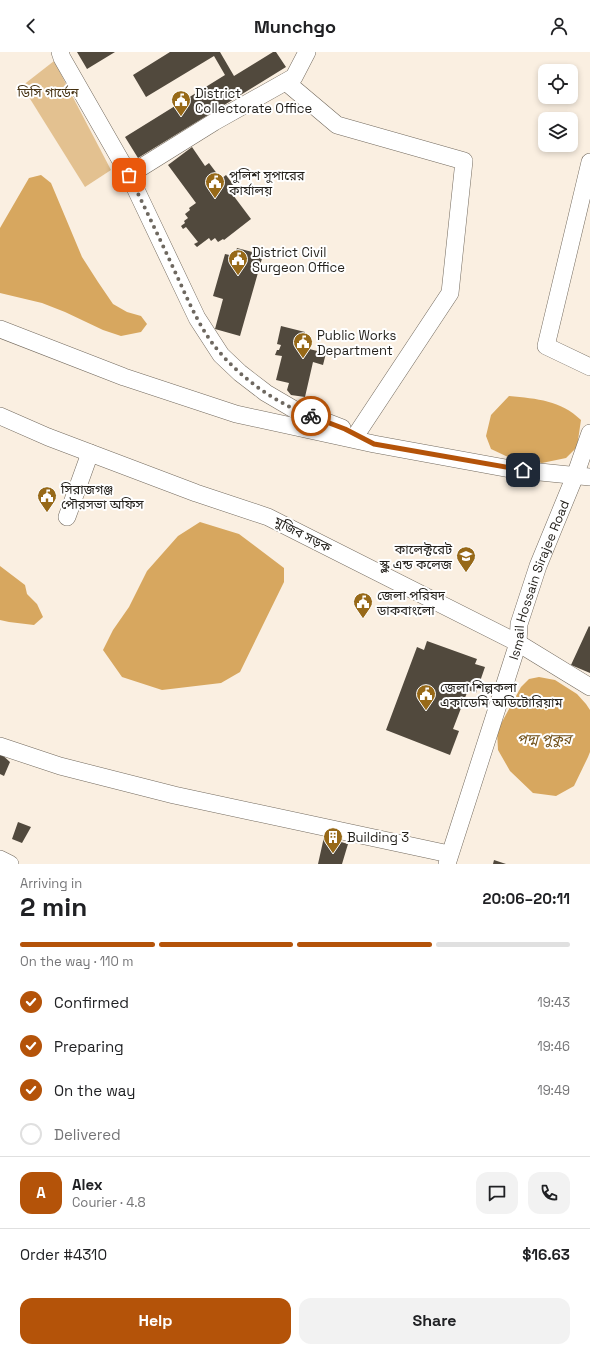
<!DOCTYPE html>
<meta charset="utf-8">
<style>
:root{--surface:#fff;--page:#f2f2f2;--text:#202124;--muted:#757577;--line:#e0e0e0;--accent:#b45309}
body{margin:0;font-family:"Space Grotesk","Noto Sans Bengali",sans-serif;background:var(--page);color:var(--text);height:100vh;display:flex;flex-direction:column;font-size:15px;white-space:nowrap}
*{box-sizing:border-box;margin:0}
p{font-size:13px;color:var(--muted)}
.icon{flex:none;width:22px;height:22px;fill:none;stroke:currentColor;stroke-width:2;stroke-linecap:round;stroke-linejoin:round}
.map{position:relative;height:812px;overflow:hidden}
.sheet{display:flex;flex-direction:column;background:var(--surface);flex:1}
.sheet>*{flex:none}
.buttons{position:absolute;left:538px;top:12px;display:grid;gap:8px}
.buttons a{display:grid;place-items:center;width:40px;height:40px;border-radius:8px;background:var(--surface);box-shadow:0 2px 6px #0003;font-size:20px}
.pin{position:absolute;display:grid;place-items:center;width:34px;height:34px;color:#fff;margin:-17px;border-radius:8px;box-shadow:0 2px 6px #0006}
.courier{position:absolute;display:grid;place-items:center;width:40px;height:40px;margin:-20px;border:3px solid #b45309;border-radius:50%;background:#fff;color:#222;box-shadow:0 1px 5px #0007}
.overview em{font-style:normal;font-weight:600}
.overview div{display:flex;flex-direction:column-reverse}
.overview{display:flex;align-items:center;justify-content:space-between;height:68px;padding:0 20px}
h1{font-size:26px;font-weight:600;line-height:30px}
.bar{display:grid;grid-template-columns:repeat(4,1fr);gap:6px 4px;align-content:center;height:48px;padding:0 20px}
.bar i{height:5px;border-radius:3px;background:var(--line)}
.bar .on{background:var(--accent)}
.bar p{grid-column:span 4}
.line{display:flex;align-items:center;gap:10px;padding:0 20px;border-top:1px solid var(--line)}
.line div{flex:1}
.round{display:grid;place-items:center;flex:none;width:42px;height:42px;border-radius:12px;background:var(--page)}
ol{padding:0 20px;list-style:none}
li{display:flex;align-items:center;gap:12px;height:44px}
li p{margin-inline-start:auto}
li .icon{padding:4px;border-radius:50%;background:var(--accent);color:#fff;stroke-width:4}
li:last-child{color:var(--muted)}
li i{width:22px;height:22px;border:2px solid var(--line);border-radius:50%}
.primary-button{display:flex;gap:8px;margin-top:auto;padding:8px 20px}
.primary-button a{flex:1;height:46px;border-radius:12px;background:var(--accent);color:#fff;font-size:16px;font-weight:600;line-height:46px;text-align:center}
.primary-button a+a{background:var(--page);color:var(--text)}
header{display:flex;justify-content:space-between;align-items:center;height:52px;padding:0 20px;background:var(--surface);font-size:18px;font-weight:600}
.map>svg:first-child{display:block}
.green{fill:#e3c190}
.water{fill:#d7a75f}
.building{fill:#51493d}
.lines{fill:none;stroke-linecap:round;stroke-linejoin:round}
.minor-casing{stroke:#736a5e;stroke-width:18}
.minor{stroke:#fff;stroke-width:17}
.done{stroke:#6e6860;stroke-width:4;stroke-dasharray:0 7.2}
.route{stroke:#b45309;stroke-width:5}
.labels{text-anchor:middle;stroke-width:4;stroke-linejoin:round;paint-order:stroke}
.park-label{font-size:13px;fill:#443010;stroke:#fff}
.poi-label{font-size:13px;fill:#221f1a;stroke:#fff;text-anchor:start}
.street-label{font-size:13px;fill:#221f1a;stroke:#fff}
.water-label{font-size:14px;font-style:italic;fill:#705019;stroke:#fff}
</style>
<header><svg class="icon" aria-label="back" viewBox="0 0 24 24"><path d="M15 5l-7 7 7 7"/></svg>Munchgo<svg class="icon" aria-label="person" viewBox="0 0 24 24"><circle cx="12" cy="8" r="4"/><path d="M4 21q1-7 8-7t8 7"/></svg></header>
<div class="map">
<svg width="590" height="812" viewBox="0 0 590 812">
<rect width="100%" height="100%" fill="#faefe1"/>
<!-- green -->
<path class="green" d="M54,9L111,118L85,135L22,34Z"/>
<!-- water -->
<path class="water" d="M41,123L51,131L82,205L98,230L113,252L127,260L141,264L147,272L141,280L121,284L103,278L65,260L42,251L0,241V176L29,126Z
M509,344C538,347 560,348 581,368L577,395L566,406L542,411L508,405L491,397L486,384L491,363Z
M200,470L239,482L284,516V530L240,620L221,631L162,638L122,625L103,598L113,578L129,555L147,519L178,484Z
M0,514L25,533L27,542L37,552L43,565L34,573L9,570L0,568Z
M539,625L555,628L577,642L586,652L590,658V700L588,705L574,734L556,744L533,741L510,719L498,698L497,679L521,635L529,627Z"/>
<!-- building -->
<path class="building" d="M77,0H115L87,17Z
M170,0H220L234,24L273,0H276L286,15L138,106L125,85L225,23L214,4L146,45L133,23Z
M192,95L205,114L209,111L221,127L226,123L238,139L233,143L251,167L224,188L223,187L218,190L215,186L211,189L209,186L197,195L194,192L198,190L186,175L183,177L181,174L185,171L184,169L188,166L185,162L190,158L189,156L196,151L168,113Z
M237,196L263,203L240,284L215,277L223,247L213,244L225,202L234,204Z
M281,274L305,280L303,289L310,290L309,297L326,301L323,313L313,310L305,345L291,343L287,338L289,331L276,328L282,304L275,303L277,298H279L281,293L277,292Z
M589,574L590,575V621L571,613Z
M427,589L477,607L475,612L485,615L476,641L468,638L453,677L459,679L450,703L386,678L417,595L424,598Z
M0,701L10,710L4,724L0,722Z
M18,770L31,775L22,791L12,787Z
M324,785L348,792L342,812H318Z
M494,808L506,812H493Z"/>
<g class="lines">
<defs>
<g id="minor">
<path d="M60,0L62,6L129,123L197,266L221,303L240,321L266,341L295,358L342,376"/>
<path d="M286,30L337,73L464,109L450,241L356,383"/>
<path d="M590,110L546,294L590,315"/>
<path d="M129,123L214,70L294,25L307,0"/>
<path d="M0,277L124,325L236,362L374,392L510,417L590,425"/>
<path d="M0,364L48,385L196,441L268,465L518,591L590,635"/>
<path d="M67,465L90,401"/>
<path d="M0,694L60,714L174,743L449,802"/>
<path d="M0,807L10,812"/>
<path id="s1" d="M447,812L518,591L519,572L538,514L575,424L590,381"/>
</g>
</defs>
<!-- minor casing -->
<use href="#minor" class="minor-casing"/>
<!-- minor -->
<use href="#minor" class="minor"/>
</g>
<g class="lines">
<!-- done -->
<path class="done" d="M129,123C145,156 161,189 176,222C189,250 201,280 222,303C246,330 278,352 311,364"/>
<!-- route -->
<path class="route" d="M311,364L345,377L374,392L523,418"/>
</g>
<!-- icons -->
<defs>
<symbol id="civic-pin" viewBox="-11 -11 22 30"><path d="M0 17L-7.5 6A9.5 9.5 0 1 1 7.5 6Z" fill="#976918" stroke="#fff"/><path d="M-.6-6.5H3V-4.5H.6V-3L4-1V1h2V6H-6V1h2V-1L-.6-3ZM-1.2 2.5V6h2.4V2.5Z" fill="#fff"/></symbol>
<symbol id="school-pin" viewBox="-11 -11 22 30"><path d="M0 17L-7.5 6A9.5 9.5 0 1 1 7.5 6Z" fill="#976918" stroke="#fff"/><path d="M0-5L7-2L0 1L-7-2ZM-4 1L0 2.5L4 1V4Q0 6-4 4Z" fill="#fff"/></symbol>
<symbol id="building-pin" viewBox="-11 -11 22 30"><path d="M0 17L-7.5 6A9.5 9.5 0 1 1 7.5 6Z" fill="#976918" stroke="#fff"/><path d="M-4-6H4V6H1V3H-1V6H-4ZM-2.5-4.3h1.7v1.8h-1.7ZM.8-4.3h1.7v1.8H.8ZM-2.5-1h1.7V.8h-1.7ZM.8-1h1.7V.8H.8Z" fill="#fff"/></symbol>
</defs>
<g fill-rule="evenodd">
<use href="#civic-pin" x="170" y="37" width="22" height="30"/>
<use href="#civic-pin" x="204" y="119" width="22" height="30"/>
<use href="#civic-pin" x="227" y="196" width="22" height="30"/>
<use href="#civic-pin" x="292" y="279" width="22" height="30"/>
<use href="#civic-pin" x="36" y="433" width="22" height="30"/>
<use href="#school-pin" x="455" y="493" width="22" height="30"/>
<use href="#civic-pin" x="352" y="539" width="22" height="30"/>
<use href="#civic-pin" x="415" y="631" width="22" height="30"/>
<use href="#building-pin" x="322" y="774" width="22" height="30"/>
</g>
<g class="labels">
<!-- park labels -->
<g class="park-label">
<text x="48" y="45">ডিসি গার্ডেন</text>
</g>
<!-- poi labels -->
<g class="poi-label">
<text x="195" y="46">District<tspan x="195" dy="15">Collectorate Office</tspan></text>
<text x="229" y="128">পুলিশ সুপারের<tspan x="229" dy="15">কার্যালয়</tspan></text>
<text x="252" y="205">District Civil<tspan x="252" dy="15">Surgeon Office</tspan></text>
<text x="317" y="288">Public Works<tspan x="317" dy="15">Department</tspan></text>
<text x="61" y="442">সিরাজগঞ্জ<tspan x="61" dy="15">পৌরসভা অফিস</tspan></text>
<text x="452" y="502" text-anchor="end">কালেক্টরেট<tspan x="452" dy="15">স্কুল এন্ড কলেজ</tspan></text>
<text x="377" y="548">জেলা পরিষদ<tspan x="377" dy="15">ডাকবাংলো</tspan></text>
<text x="440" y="640">জেলা শিল্পকলা<tspan x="440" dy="15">একাডেমি অডিটোরিয়াম</tspan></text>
<text x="347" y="790">Building 3</text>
</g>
<!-- street labels -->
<g class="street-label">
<text transform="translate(303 482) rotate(27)" y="5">মুজিব সড়ক</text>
<text dy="5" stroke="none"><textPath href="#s1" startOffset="299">Ismail Hossain Sirajee Road</textPath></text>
</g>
<!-- water labels -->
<g class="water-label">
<text x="544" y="692">পদ্ম পুকুর</text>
</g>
</g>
</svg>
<div class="buttons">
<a><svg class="icon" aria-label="locate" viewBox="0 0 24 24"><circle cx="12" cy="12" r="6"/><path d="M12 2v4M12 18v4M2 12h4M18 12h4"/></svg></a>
<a><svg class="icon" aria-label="layers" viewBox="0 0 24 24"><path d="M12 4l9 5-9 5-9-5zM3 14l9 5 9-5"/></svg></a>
</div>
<div class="pin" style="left:129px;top:123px;background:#ea580c"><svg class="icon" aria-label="bag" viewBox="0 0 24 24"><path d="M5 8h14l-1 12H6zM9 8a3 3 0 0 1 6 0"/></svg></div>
<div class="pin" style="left:523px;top:418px;background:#1f2937"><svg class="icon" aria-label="home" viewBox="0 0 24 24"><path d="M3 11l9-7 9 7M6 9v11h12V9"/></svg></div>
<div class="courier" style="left:311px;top:364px"><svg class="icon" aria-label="bike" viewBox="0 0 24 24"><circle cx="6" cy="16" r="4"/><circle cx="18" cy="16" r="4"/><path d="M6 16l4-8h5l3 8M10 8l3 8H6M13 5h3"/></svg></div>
</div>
<section class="sheet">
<div class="overview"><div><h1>2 min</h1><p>Arriving in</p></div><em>20:06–20:11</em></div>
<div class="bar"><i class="on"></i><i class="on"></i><i class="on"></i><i></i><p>On the way · 110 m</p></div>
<ol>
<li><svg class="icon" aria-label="check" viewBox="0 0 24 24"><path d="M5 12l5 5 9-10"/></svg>Confirmed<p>19:43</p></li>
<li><svg class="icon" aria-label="check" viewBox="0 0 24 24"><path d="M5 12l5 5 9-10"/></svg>Preparing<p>19:46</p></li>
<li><svg class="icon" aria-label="check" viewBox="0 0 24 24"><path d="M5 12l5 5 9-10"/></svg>On the way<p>19:49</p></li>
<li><i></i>Delivered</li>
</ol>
<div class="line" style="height:72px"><b class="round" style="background:var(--accent);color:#fff">A</b><div><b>Alex</b><p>Courier · 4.8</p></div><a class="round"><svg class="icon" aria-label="chat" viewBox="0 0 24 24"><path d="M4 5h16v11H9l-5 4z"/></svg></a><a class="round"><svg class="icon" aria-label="phone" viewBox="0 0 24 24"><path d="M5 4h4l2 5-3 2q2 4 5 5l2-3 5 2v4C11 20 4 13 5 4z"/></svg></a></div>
<div class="line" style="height:52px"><div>Order #4310</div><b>$16.63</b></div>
<div class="primary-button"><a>Help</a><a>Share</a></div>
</section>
